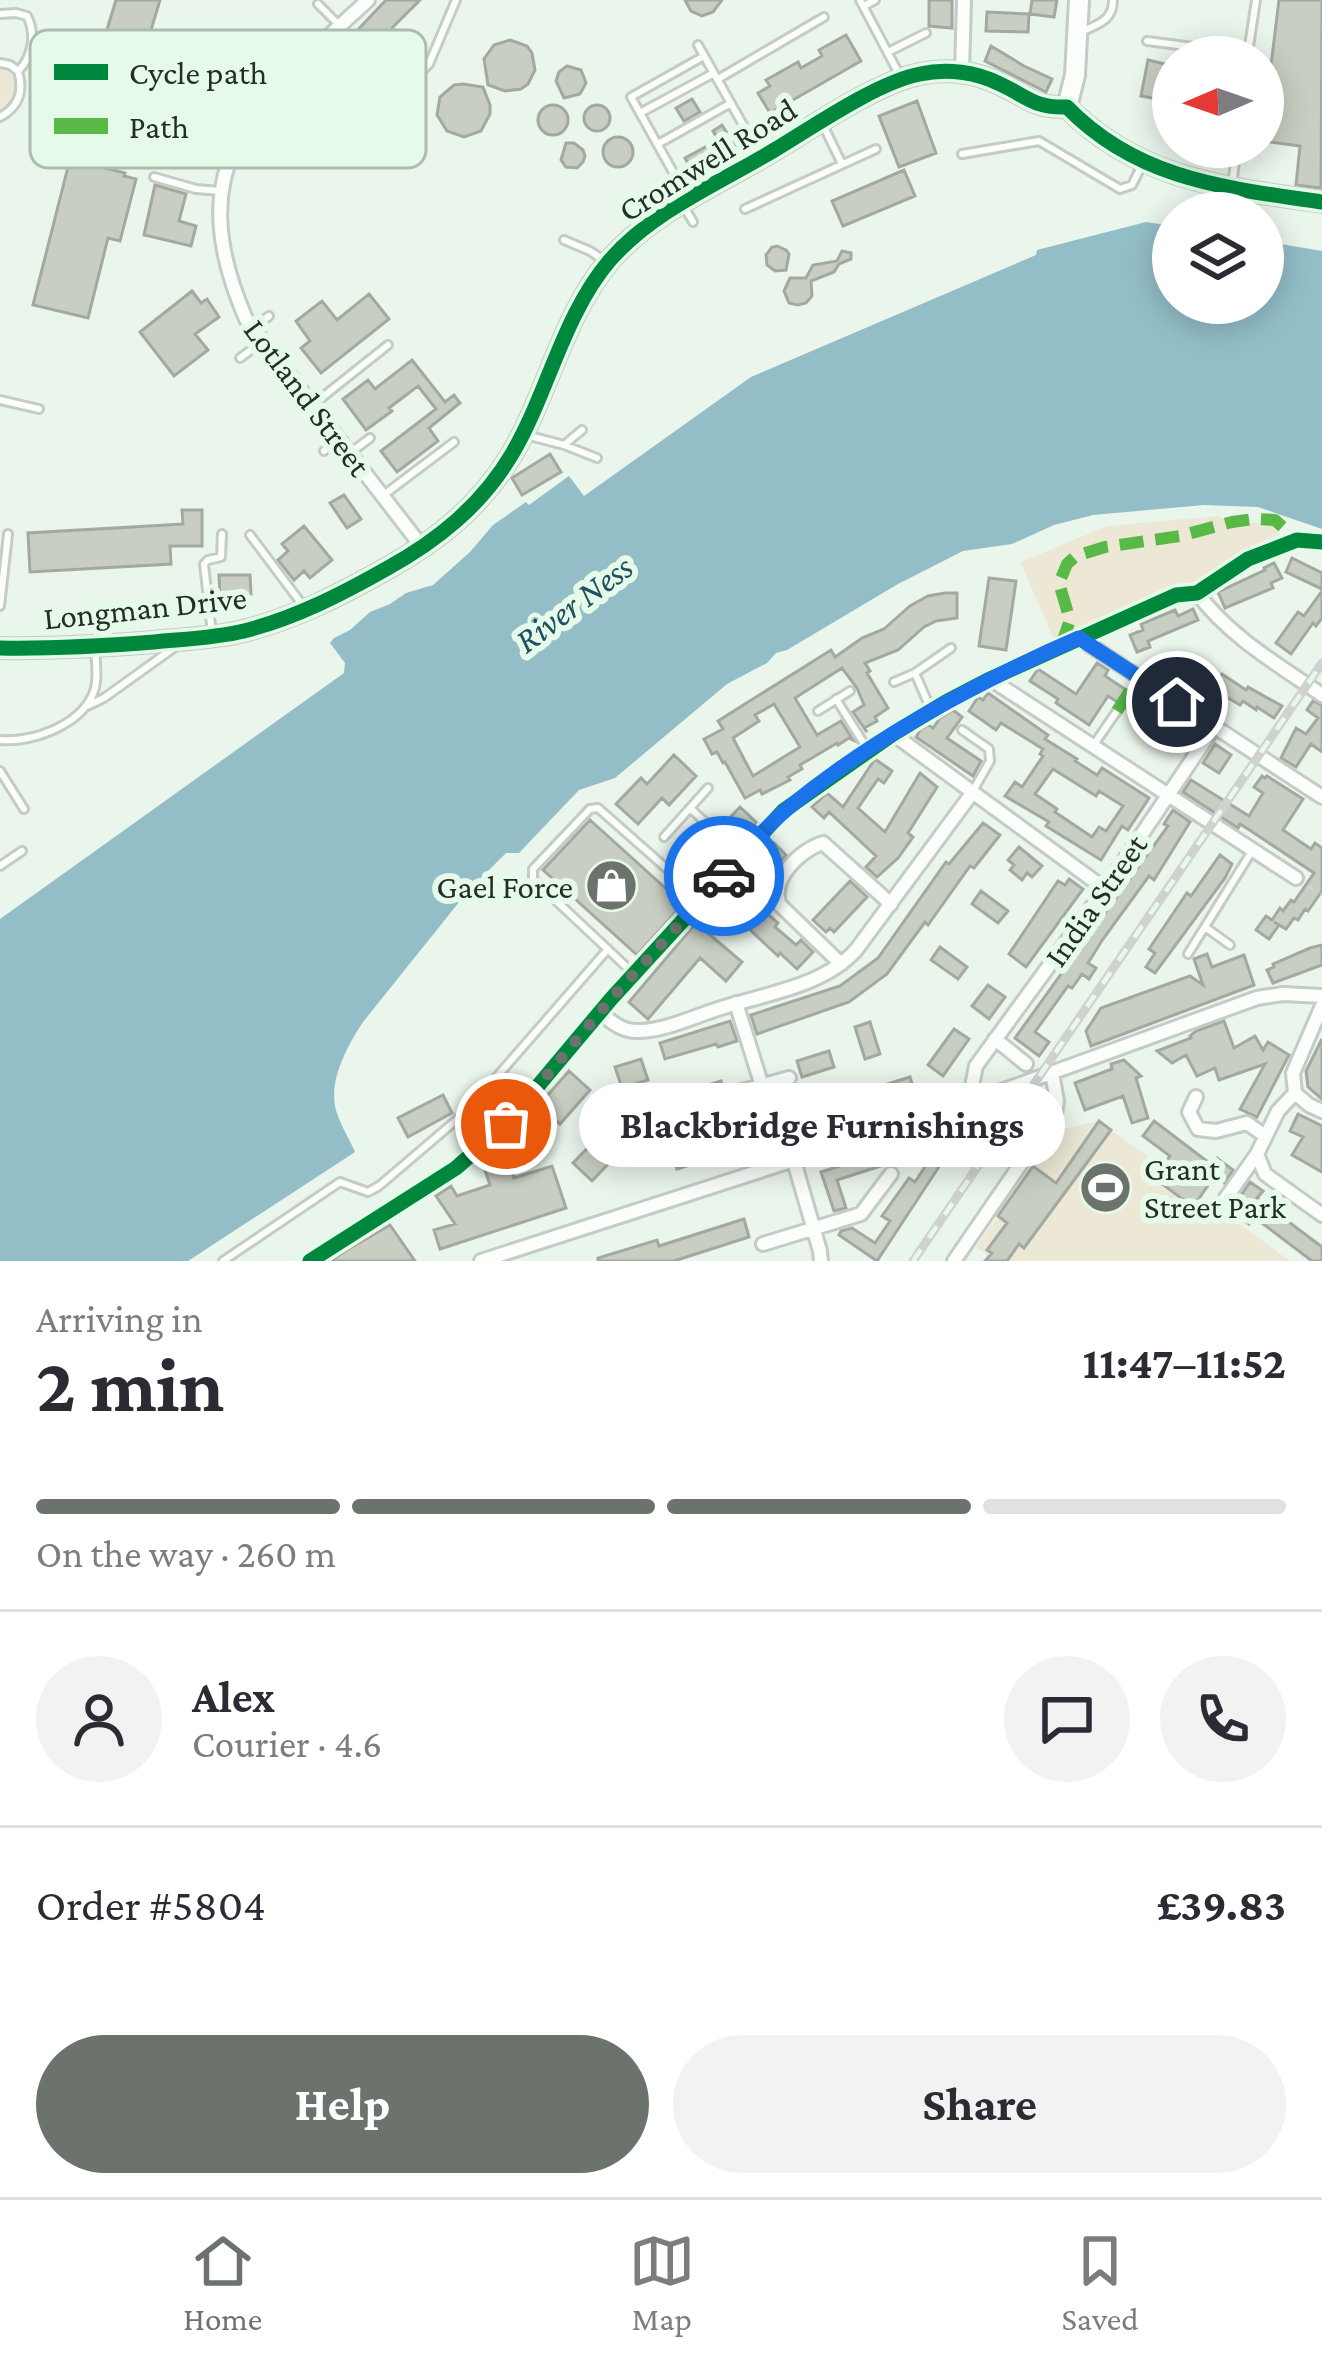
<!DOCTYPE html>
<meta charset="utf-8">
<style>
:root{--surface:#fff;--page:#f2f2f3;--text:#2b2b33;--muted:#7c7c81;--line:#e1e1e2;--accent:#6b736c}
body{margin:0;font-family:"Crimson Pro",serif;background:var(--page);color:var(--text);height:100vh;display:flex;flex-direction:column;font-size:45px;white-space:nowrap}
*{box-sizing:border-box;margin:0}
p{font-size:39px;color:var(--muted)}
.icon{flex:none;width:66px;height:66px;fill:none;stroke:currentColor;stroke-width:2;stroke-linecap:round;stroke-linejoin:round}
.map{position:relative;height:1261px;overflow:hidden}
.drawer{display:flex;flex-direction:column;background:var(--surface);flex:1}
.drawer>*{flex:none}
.needle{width:78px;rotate:268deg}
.controls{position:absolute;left:1152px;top:36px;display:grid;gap:24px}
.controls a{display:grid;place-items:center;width:132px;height:132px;border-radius:50%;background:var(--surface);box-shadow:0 6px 30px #0003;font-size:60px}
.pin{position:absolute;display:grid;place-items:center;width:102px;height:102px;color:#fff;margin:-51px;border:6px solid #fff;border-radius:50%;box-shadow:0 3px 12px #0007}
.courier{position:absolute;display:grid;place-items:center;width:120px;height:120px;margin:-60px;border:9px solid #1a73e8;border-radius:50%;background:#fff;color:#222;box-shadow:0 3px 15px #0007}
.bubble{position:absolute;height:84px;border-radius:42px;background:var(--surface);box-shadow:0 6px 30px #0003;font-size:39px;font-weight:700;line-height:84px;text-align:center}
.summary em{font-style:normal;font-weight:700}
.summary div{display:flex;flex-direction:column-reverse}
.summary{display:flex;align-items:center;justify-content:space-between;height:204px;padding:0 36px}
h1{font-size:78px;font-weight:700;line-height:90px}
.bar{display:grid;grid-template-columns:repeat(4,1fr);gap:18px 12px;align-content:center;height:144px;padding:0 36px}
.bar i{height:15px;border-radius:9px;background:var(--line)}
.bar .active{background:var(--accent)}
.bar p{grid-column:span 4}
.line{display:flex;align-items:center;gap:30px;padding:0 36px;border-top:3px solid var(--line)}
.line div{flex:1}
.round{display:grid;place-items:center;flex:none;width:126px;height:126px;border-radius:63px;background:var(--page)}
.button{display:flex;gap:24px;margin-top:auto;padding:24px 36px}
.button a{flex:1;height:138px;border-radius:72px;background:var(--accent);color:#fff;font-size:48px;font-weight:700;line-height:138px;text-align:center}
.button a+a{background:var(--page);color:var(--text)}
.tab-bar{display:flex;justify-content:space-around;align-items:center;height:168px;border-top:3px solid var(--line);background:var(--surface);font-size:33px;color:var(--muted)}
.tab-bar a{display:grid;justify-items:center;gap:6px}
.tab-bar .active{color:var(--accent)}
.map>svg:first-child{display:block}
.green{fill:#ece8d5}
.water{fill:#93bec8}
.building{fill:#c8cfc2;stroke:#a3a9a1;stroke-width:3;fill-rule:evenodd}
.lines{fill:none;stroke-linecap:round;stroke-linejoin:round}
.lane-casing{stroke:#c3ccc5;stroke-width:12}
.street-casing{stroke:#c3ccc5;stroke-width:18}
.secondary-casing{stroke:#c3ccc5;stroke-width:24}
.path{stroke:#d3d6d3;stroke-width:3;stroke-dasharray:6 9;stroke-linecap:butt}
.lane{stroke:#fcfefc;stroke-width:6}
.street{stroke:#fcfefc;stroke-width:12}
.secondary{stroke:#fcfefc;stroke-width:18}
.rail-casing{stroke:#d0d2d0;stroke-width:9}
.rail{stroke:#e5fae9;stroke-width:4.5;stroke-dasharray:14;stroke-linecap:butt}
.quiet{stroke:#58b947;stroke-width:12;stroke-dasharray:24 12;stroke-linecap:butt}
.cycleway-casing{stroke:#e5fae9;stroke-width:22}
.cycleway{stroke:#00873e;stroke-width:15}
.done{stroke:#6b736c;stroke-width:12;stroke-dasharray:0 21.6}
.route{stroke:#1a73e8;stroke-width:15}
.labels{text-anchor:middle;stroke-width:12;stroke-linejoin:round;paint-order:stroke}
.street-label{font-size:33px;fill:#262d27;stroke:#e5fae9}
.poi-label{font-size:33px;fill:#262d27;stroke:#e5fae9;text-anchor:end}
.water-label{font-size:36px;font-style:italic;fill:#20505f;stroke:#e5fae9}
.key{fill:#e5fae9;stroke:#acbcaf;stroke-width:3}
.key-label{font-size:33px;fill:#262d27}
</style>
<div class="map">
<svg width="1322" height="1261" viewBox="0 0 1322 1261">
<rect width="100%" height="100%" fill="#eaf5ec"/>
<!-- green -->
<path class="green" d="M0,68L11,72L17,88L10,105L0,113Z
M1218,516L1232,522L1275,523L1280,538L1211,571L1196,585L1176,587L1054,639L1020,562L1108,526Z
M1099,1121L1290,1261H995L976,1247L1060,1130Z"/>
<!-- water -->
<path class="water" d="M1146,222L1173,226V303H1263V241L1322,251V529L1258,507L1204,505L1093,515L1054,525L1012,544L963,551L898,584L787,650L776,653L767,663L727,684L615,778L579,790L519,853H506L468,891L363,1022C348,1045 330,1077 335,1106C338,1121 349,1138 355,1152L188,1261H0V919L344,673L345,663L330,643L334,638L350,630L370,612L390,604L406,593L433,585L470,552L493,525L526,502L529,505L569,476L584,496L751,377L1036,255L1037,250Z"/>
<!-- building -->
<path class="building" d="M116,0H160L143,57L102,46Z
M386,0H420L392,28L421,56L341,137L298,93Z
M685,0H722L713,12L702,16L691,11Z
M929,0H952V28L929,26Z
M1032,0H1057L1054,17L1030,14Z
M1279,0H1322L1321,188L1296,185L1300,146L1263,141V98H1267Z
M987,12L1029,14L1028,32L986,31Z
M846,35L861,61L770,113L758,93L770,86L766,80L798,62L801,68L822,56L819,50Z
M510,40L527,46L532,53L535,70L528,84L521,89L505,91L488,85L484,59L494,45Z
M991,46L1024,66L1052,79L1046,92L985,61Z
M1148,60L1173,66V102L1141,96Z
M567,66L581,70L586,83L580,94L564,98L556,81L559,72Z
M463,84L483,87L490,105V114L481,131L464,137L447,131L437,115L440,97L454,85Z
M692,99L700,112L684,121L676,108Z
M917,101L936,153L899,167L879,116Z
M538 120a15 15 0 1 1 30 0a15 15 0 1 1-30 0Z
M584 118a13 13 0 1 1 26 0a13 13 0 1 1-26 0Z
M722,125L735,146L692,171L685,158L718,140L713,131Z
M603 152a15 15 0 1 1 30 0a15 15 0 1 1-30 0Z
M566,143H574L583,150L585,156L583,162L577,168L566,167L561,160Z
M70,159L125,173L124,176L136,179L120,241L108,238L88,318L33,305Z
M904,170L915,196L843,226L832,201Z
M155,185L186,194L179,221L196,226L191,246L144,235Z
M777,246L786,250L789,254L786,270L775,271L767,265L766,255L772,247Z
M842,251L851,253V259L839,264L834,272L811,281L812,296L806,303L798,305L789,303L784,291L790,278H806L813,265L837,261Z
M192,291L201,303L207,299L219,317L195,334L208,350L174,376L140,332Z
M369,294L389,319L321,373L301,348L310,341L296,321L322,301L337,320Z
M412,360L445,402L454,395L460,403L429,428L438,441L397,472L381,451L436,409L418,386L389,408L392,411L366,430L343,399L368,380L375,389Z
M550,454L561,472L522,495L512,478Z
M344,495L361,519L347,528L330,503Z
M182,510H202V546H170L171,564L30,572L28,533L183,524Z
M304,526L332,560L310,578L304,571L294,580L278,560L288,551L282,544Z
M1292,558L1322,573V589L1286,572Z
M1274,563L1282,578L1271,583L1273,588L1225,608L1218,592L1265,570L1264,568Z
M219,575H250L251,594L220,595Z
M989,578L1016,581L1006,650L979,646Z
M1322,591V618L1316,626L1313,623L1291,654L1276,643L1298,612L1304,616Z
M945,593H957V618L936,621L924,627L898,650L865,663L870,671L867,673L888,708L875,717L877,721L864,728L867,732L853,712L864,705L857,688L842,668L795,698L817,735L841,721L853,740L849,738L838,745L837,743L800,765L802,769L788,777L790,780L762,794L760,790L745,798L725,762L723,763L717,752L712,754L704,739L723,729L718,721L831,650L835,657L862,638L884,629L910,606L928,596ZM774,704L800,747L753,776L733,738L759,721L755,715Z
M1193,609L1198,620L1148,641L1150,647L1137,652L1130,635L1143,630L1141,624L1175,610L1178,616Z
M1172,656L1218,680L1222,674L1246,690L1248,687L1282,706L1274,718L1257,707L1256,710L1243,701L1240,705L1213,689L1210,693L1200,687L1199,689L1165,666Z
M1097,663L1108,670L1105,676L1184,728L1188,722L1200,730L1187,749L1156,727L1154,730L1142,722L1144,719L1108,696L1089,725L1056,703L1058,699L1030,681L1038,669L1076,694Z
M988,693L1048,735L1045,739L1077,759L1075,761L1097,775L1102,768L1149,798L1128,830L1122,826L1101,860L1046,826L1049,822L1005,796L1015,782L1022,787L1043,756L1040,754L1043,749L1001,723L996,730L969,711L978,697L983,700ZM1053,769L1096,796L1099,791L1123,806L1106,831L1099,827L1092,837L1055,812L1057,809L1035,794Z
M1313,701L1322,705V752L1311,744L1296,767L1281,758L1296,728L1306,734L1318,718L1307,710Z
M953,710L962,717L947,738L981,761L973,776L916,737L921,729L928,725L933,728L940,718Z
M1215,744L1231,755L1219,773L1203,763Z
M674,755L696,776L669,805L662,798L638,824L616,804L641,778L647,784Z
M875,759L892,771L884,783L878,779L858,808L885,832L920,773L937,787L908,833L913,837L898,858L877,877L866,867L876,856L829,812L824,818L812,807L827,793L843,807Z
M1262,776L1265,778L1267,776L1303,799L1283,830L1311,849L1315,843L1322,848V891L1308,911L1305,909L1298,920L1294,918L1286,929L1274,922L1279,925L1269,939L1256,930L1266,916L1272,920L1280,908L1283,911L1291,900L1294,902L1314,873L1251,831L1240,824L1238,828L1183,792L1191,780L1249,816L1263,793L1254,787Z
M740,807L757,823L738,843L721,827Z
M1173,810L1190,822L1154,880L1149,876L1103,939L1088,963L1096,968L1089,979L1082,974L1072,988L1068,986L1035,1032L1049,1042L1039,1056L1015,1038L1168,826L1164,824Z
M590,820L683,904L637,955L543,870Z
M983,823L1000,835L974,868L970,866L928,925L925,922L887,974L849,1002L757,1034L751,1015L840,986L878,958L946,862L949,864Z
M711,838L728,854L701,883L684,866Z
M774,843L786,855L772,870L760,859Z
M1019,847L1042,866L1032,877L1027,873L1022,880L1010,870L1014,865L1008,860Z
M1220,855L1232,864L1225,878L1155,973L1146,967L1155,953L1149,949L1187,893L1191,896Z
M1069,879L1083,889L1026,967L1009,954L1058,881L1065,885Z
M850,881L867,897L834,932L830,928L826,932L813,920Z
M981,891L1008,911L998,923L972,904Z
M732,893L745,905L750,907L754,902L778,923L775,927L796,945L801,940L813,952L797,969L780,953L778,956L730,911L726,916L718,908Z
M696,923L742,962L726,981L700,958L648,1019L629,1002Z
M1322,945V965L1273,983L1267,970L1274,967L1273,964L1310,948Z
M940,947L967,967L958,979L931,960Z
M1207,954L1212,967L1244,955L1254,985L1091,1046L1086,1031L1101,1008L1190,976L1203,985L1194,959Z
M988,985L1005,997L989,1019L972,1006Z
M730,1021L737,1041L718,1047L716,1044L665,1059L660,1043Z
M1224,1021L1234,1048L1255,1036L1263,1050L1268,1042L1289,1055L1257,1117L1240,1109L1265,1064L1219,1080L1215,1068L1197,1076L1186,1055L1172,1063L1157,1051L1191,1038L1190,1036L1196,1031Z
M870,1022L880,1054L865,1059L855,1027Z
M954,1029L969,1039L943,1076L928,1065Z
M1322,1039V1099L1308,1087L1306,1071Z
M829,1051L834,1067L802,1077L797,1061Z
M641,1059L648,1080L622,1088L615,1067Z
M1124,1060L1141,1076L1136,1078L1148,1118L1132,1123L1123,1096L1085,1110L1075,1083L1112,1069L1111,1064Z
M569,1071L590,1090L560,1124L539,1105Z
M910,1077L915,1093L677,1169L672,1152Z
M721,1081L725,1096L694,1106L690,1091Z
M662,1089L673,1126L656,1130L646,1093Z
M443,1095L452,1113L408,1137L398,1118Z
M1298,1114L1322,1126V1172L1292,1155L1303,1137L1290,1131Z
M1099,1121L1111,1130L1024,1248L1019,1244L1007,1261H985L992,1253L987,1250L1007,1223L998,1216L1033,1166L1056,1183Z
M1154,1121L1212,1165L1217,1158L1233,1170L1224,1183L1214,1177L1193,1207L1154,1178L1170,1156L1143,1136Z
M612,1123L630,1141L592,1181L573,1163Z
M933,1143L948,1153L877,1261L839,1235L841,1231L852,1228L875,1243L890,1221L882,1216L909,1178L915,1182L932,1156L927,1153Z
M886,1151L890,1163L837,1180L846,1208L834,1211L821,1172Z
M509,1163L514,1178L552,1166L566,1208L440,1249L434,1230L455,1224L436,1196L451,1186L457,1196L490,1185L485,1170Z
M1250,1182L1263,1191L1257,1198L1322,1247V1261H1312L1254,1217L1249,1224L1235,1213L1244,1200L1240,1197Z
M744,1219L749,1237L674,1261H598V1258L657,1240L659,1246Z
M390,1225L415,1261H330L347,1250Z"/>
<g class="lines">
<defs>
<path id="lane" d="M860,0L900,76
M318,4L340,26
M864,6L875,0
M0,14L16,13L27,16C36,33 33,57 18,71L10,65L0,63
M1081,32C1098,24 1113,21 1113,0
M1147,41L1248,54
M698,45L760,155
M888,52L926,33
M1248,53L1256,0
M718,79L824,17
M278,85L333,142L341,145L349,144L429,64L456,0
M640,113L714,73
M0,117C19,107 24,91 18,71
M250,120L276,138
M823,125L842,164
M658,144L731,103
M962,154L1039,141L1120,189L1132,185L1141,167
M154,177L196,189L220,191
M1232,185L1237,147
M687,197L631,97L704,56
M683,205L693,222
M745,209L876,149
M564,240L590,251L605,261
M253,328L269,316
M240,358L262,342
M0,400L39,409
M315,403L388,345
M526,435L564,445L597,458
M564,445L582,430
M324,451L339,440
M350,453L370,438
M385,494L454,442
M250,535L304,607
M0,606L8,534
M212,634L204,564L208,560L221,557L222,534
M915,673L931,710
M894,682L915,673L951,648
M836,699L868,750
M87,706L104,698L175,647
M818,711L850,691
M962,730L989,749L990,761L974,789
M0,740C33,743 85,724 95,688C98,676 96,662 95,650
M1095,743L1117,711
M0,771L24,809
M690,808L739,854
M664,837L708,788
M0,866L22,851
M1205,927L1230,945
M1188,954L1252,851
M634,974L533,879V869L590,809L598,808L700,898
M223,1261L340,1182L368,1192L379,1186L467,1111L608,949"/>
<path id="street" d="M368,0C259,101 176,158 246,319L422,547
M962,72L964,0
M1197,593C1230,637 1277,664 1322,695
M1079,638L1322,797
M990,679L1296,878
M893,734L1105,889
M841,964L780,905C769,880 800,850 823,843L891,904
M736,1003L762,1086
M600,1012C612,1023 623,1032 640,1031C667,1030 695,1016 721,1008C765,994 824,986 856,950L973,792
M995,1039L1026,1064
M735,1093L789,1078
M1295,1093L1293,1073L1322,1006
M1295,1093L1309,1105L1322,1111
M1196,1097L1189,1112L1198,1129L1216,1131L1247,1123L1265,1136
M976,1101L972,1086L976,1066L1105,889L1214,727
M1257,1154L1265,1174L1322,1215
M794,1161L820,1251L821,1261
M1219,1208L1257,1154L1278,1111L1295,1093
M763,1244L861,1214L891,1174
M310,1261L456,1168L506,1124L611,999L783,811L893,734L946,702L990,679L1176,595L1197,593L1248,559L1297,540L1322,542
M481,1261L952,1109L1257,998L1283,994L1322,996
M954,1261L1055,1114L1057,1101L1052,1073"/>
<path id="secondary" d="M1067,107L1075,75L1079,0
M0,648C52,649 103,646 154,642C185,639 215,638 244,631C295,618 340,595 386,569C437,541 481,506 512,454C548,393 563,315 610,260C654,210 720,183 776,149C814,126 878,82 920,74C947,68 976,72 1000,84C1028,97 1034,108 1067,107C1138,180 1226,188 1322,202"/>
</defs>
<!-- lane casing -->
<use href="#lane" class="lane-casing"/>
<!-- street casing -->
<use href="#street" class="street-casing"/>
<!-- secondary casing -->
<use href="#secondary" class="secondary-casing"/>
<!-- path -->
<path class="path" d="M1308,886L1322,895
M799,1087L806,1085L822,1138"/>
<!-- lane -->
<use href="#lane" class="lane"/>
<!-- street -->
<use href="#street" class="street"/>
<!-- secondary -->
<use href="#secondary" class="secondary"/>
<defs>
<path id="rail" d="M913,1261L1322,663"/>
</defs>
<!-- rail casing -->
<use href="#rail" class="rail-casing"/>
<!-- rail -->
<use href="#rail" class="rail"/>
<!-- quiet -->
<path class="quiet" d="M1061,646L1070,620L1059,583L1067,564L1076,556L1105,547L1180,536L1232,522L1254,519L1275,520L1297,540
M1117,711L1139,677"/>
<defs>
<path id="cycleway" d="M0,648C52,649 103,646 154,642C185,639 215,638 244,631C295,618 340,595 386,569C437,541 481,506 512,454C548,393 563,315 610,260C654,210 720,183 776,149C814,126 878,82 920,74C947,68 976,72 1000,84C1028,97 1034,108 1067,107C1138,180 1226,188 1322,202
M310,1261L456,1168L506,1124L611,999L783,811L893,734L946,702L990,679L1176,595L1197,593L1248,559L1297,540L1322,542"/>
</defs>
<!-- cycleway casing -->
<use href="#cycleway" class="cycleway-casing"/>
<!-- cycleway -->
<use href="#cycleway" class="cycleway"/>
</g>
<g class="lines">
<!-- done -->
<path class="done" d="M506,1124L611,999L724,876"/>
<!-- route -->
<path class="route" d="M724,876C744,854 764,828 787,809C874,737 975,683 1079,638L1177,702"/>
</g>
<!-- icons -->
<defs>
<symbol id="shop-disc" viewBox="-11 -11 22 22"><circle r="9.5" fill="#6b736c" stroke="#e5fae9"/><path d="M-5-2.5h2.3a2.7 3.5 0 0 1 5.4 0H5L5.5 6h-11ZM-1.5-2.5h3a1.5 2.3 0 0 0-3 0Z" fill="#fff"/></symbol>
<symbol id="stadium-disc" viewBox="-11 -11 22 22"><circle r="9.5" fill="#6b736c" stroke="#e5fae9"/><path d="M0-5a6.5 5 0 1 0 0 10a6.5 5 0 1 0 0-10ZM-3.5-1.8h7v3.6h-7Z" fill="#fff"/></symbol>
</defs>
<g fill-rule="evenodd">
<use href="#shop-disc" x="582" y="856" width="59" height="59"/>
<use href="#stadium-disc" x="1076" y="1158" width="59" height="59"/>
</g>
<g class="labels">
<!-- street labels -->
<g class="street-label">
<text transform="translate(707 159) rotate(-32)" y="12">Cromwell Road</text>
<text transform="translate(308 397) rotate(53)" y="12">Lotland Street</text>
<text transform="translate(145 607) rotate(-6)" y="12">Longman Drive</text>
<text transform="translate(1095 900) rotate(-55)" y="12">India Street</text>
</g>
<!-- poi labels -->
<g class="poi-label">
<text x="573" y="898">Gael Force</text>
<text x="1144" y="1180" text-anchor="start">Grant<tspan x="1144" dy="38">Street Park</tspan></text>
</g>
<!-- water labels -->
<g class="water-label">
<text transform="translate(573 603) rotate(-37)" y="13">River Ness</text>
</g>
</g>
<!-- legend -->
<rect x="30" y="30" width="396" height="138" rx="18" class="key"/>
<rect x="54" y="64" width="54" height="16" fill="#00873e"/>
<rect x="54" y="118" width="54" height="16" fill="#58b947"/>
<g class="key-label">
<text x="129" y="84">Cycle path</text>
<text x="129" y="138">Path</text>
</g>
</svg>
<div class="controls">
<a><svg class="needle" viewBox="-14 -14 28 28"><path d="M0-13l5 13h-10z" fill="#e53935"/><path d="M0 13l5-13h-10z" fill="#7c7c81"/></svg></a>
<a><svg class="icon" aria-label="layers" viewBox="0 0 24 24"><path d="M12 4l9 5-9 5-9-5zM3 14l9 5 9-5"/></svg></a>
</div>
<div class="pin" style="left:506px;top:1124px;background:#ea580c"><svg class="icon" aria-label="bag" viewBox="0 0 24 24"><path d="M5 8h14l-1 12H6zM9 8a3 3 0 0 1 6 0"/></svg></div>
<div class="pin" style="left:1177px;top:702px;background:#1f2937"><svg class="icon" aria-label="home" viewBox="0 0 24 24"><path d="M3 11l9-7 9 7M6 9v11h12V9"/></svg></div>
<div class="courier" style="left:724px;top:876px"><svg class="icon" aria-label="car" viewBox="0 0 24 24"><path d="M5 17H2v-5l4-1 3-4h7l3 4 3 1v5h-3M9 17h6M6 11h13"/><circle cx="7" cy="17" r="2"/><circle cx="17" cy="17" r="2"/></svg></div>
<div class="bubble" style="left:579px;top:1083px;width:486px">Blackbridge Furnishings</div>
</div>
<section class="drawer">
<div class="summary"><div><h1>2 min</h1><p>Arriving in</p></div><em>11:47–11:52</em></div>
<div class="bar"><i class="active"></i><i class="active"></i><i class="active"></i><i></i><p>On the way · 260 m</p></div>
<div class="line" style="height:216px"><a class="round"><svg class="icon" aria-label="person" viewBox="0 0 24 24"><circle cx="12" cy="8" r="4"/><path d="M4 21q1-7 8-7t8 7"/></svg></a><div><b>Alex</b><p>Courier · 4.6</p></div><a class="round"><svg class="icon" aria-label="chat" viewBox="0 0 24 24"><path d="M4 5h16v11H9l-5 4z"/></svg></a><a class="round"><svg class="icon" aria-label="phone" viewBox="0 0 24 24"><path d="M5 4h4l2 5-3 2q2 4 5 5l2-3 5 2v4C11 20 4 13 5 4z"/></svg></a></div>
<div class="line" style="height:156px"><div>Order #5804</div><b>£39.83</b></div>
<div class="button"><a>Help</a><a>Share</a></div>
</section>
<nav class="tab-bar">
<a class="active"><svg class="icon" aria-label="home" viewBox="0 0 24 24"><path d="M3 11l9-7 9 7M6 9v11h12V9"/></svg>Home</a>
<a><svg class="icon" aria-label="map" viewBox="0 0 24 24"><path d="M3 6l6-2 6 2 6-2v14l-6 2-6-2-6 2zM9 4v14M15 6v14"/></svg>Map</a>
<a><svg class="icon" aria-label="saved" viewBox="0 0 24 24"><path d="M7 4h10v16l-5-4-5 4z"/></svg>Saved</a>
</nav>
